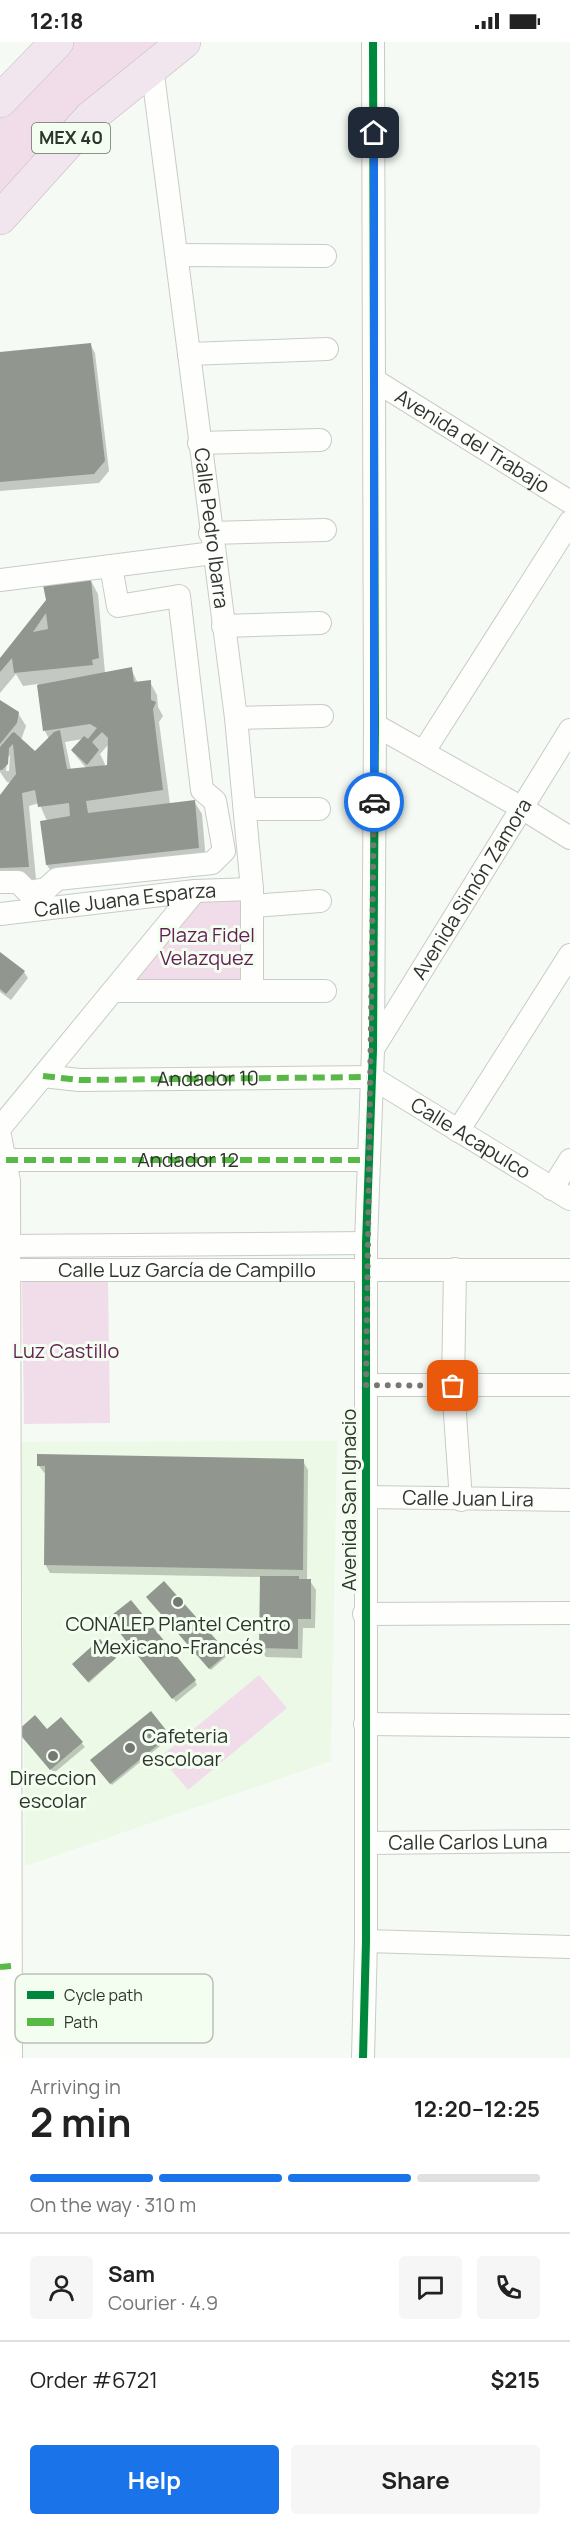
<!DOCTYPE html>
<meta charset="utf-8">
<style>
:root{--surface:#fff;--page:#f6f6f6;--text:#222;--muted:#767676;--line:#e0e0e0;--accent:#1a73e8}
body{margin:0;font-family:Manrope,sans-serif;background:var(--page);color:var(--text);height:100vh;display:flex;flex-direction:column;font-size:22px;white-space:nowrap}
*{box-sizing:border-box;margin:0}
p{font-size:20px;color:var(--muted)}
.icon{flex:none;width:33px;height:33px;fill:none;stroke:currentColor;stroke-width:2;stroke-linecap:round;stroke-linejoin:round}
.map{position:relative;height:2016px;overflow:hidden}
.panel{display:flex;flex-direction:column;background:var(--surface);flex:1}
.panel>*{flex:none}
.pin{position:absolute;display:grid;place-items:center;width:51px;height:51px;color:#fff;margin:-26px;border-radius:12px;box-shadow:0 3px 9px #0006}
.courier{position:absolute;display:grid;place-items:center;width:60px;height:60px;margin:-30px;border:4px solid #1a73e8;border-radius:50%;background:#fff;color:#222;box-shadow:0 2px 8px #0007}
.headline em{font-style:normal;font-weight:700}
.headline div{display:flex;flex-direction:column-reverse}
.headline{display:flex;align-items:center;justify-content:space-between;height:102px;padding:0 30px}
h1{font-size:39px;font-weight:700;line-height:45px}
.bar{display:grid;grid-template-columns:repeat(4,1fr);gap:9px 6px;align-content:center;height:72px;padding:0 30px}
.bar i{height:8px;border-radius:4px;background:var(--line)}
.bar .selected{background:var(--accent)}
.bar p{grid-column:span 4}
.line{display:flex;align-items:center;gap:15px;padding:0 30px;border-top:2px solid var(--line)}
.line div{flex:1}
.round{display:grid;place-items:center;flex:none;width:63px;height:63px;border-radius:6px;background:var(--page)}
.cta{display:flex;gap:12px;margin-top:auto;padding:12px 30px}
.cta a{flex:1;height:69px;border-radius:6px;background:var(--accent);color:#fff;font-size:24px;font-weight:700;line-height:69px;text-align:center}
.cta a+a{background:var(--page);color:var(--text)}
.status{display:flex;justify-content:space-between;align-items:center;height:42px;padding:0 30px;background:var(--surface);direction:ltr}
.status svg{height:16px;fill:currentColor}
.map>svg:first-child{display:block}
.built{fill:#ebf9e6}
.green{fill:#f1ddea}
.shadow{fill:#0003;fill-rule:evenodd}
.building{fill:#91968f;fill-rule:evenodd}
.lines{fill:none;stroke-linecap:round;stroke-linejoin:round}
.minor-casing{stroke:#c7ccc6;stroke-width:24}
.highway-casing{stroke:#c5bcc1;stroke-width:34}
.minor{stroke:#fefefd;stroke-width:22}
.highway{stroke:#f1e6ed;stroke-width:33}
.quiet{stroke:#58b947;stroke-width:6;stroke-dasharray:12 6;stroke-linecap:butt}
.cycleway-casing{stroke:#f3fef0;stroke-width:11}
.cycleway{stroke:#00873e;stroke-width:8}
.done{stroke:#747a72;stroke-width:6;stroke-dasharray:0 10.8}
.route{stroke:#1a73e8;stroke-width:8}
.poi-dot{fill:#747a72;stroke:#f3fef0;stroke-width:2}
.labels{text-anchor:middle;stroke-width:6;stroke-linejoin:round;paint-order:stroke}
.shield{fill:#f3fef0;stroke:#697167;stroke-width:1.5}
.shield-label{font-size:18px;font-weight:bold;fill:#2e352c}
.street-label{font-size:20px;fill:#2e352c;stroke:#f3fef0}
.park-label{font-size:20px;fill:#631e54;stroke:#f3fef0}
.poi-label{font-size:20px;fill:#2e352c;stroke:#f3fef0}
.key{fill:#f3fef0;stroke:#b8c2b5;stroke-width:1.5}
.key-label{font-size:16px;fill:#2e352c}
</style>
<div class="status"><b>12:18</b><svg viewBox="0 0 49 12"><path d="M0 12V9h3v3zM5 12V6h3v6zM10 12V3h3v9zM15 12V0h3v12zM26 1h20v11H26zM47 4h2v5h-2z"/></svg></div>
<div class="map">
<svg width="570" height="2016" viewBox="0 0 570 2016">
<rect width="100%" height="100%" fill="#f5faf4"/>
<!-- built -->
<path class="built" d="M337,1399L331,1719L25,1824L21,1400Z"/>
<!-- green -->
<path class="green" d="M60,0H169L0,173V62Z
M252,847V949H115L195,849Z
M22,1237H108L110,1381L24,1382Z
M259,1633L287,1666L188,1748L160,1715Z"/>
<!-- shadow -->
<path class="shadow" d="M90,302L95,311L109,429L99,441L0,449V311Z
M91,539L98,552L105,631L131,627L138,641L150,640L157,653L158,665L163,674L159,680L170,762L194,759L202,772L206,819L55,836L47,823V779L39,761L29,764L36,837L0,839V755L11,741L7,740L0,730V660L18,671L26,684L21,698L35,711L49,697L45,689L38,642L23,644L16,632L0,651V620L47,558ZM83,697L72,709L86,726L71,728L65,700ZM109,702V724L103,725L105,722L100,712ZM10,713L9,729H6L7,717Z
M0,912L24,930L28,936L11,958L0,950Z
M303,1419L308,1428L307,1539H310L316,1548L315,1586H303L302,1616L266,1615L260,1606L261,1535L50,1531L45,1522L46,1433L39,1424Z
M149,1557L227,1612L228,1613L211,1628Z
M112,1581L195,1639L197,1643L176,1660Z
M115,1617L89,1641L74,1624Z
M151,1671L170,1696L112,1743L92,1718Z
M60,1677L85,1705L54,1731L22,1694L46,1689Z"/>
<!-- building -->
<path class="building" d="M91,301L105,419L94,432L0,440V310Z
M91,538L99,616L92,618L93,623L14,631L12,616L0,630V616L46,558L43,543ZM46,571L48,587L33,590Z
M132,625L134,640L151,638V658L156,660L153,667L163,748L86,759L88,771L195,758L199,806L46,823L40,779L70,774L69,761L38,765L35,748L22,751L29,825L0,826V753L16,732L13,702L9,706L8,722L2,728H0V705L12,691L14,690L35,709L54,690L60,688L67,727L107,723L108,696L102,690L92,700L99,708L87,723L71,708L84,694L88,697L97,686L90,682L43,689L37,643Z
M0,658L19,670L17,681L0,702Z
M0,910L25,929L6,952L0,947Z
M37,1412L304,1417L303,1528L44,1523L45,1424H37Z
M260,1534H299V1537H311V1577H298V1607L259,1606Z
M164,1539L228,1611L209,1627L146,1555Z
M131,1558L196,1638L172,1657L108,1576Z
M100,1597L116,1616L88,1640L72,1622Z
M151,1669L170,1693L110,1742L90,1718Z
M35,1673L47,1687L61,1675L83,1700L50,1728L17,1689Z"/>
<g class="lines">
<defs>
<g id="minor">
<path id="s1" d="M152,25L236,676L252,847V949"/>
<path d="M178,213L325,214"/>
<path d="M189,312L327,307"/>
<path id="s2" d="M374,338L570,460"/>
<path d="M199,401L320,398"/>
<path d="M210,491L325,488"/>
<path d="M0,538L213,511"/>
<path d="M223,584L320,581"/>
<path d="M236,676L322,674"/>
<path d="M375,683L522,766L570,796"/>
<path d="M424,709L570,480"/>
<path d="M245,767H319"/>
<path d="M0,840H18L28,850L46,847L57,837L212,821L224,809L215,759L202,748L179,554L118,564L111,524"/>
<path d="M252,864L320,859"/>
<path id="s3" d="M0,872L195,849L252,847"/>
<path d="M115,949H325"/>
<path id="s4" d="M373,1007L570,688"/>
<path id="s5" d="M43,1034L79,1038L371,1035"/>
<path id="s6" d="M371,1035L570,1157"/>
<path d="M0,1086L195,849"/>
<path d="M458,1089L570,913"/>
<path d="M0,1094L9,1139L11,2016"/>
<path d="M6,1118H369"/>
<path d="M552,1147L570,1118"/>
<path d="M7,1204L366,1201"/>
<path d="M455,1227L453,1344L461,1458"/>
<path id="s7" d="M7,1228H570"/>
<path d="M366,1343H570"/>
<path id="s8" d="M366,1455L570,1458"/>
<path d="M364,1572L570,1571"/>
<path d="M365,1682L570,1684"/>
<path id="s9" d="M366,1801L570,1799"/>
<path d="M366,1899L570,1905"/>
<path d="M363,2016L366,1899V1201L373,1008L375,683L373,0"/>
</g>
<path id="highway" d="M0,59L57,0
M0,176L91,75L184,0"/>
</defs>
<!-- minor casing -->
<use href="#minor" class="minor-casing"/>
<!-- highway casing -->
<use href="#highway" class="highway-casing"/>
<!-- minor -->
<use href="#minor" class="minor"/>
<!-- highway -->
<use href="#highway" class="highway"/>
<!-- quiet -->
<g class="quiet">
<path d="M43,1034L79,1038L371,1035"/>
<path id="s10" d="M6,1118H369"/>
<path d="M0,1925L11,1924"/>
</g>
<defs>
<path id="cycleway" d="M363,2016L366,1899V1201L373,1008L375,683L373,0"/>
</defs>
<!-- cycleway casing -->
<use href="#cycleway" class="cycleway-casing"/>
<!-- cycleway -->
<use href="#cycleway" class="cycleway"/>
</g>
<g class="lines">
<!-- done -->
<path class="done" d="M374,760L366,1343L453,1344"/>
<!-- route -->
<path class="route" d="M374,91V760"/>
</g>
<!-- markers -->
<g class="poi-dot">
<circle cx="178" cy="1560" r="6"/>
<circle cx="130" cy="1706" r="6"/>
<circle cx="53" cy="1714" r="6"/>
</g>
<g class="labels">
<!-- shield labels -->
<rect class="shield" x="32" y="81" width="78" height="30" rx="4.5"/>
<g class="shield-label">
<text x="71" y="102">MEX 40</text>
</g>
<!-- street labels -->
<g class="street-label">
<text dy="7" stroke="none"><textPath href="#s2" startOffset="116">Avenida del Trabajo</textPath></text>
<text dy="7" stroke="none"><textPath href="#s1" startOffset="465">Calle Pedro Ibarra</textPath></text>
<text dy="7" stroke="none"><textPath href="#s4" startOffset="188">Avenida Simón Zamora</textPath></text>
<text dy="7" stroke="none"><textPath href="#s3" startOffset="126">Calle Juana Esparza</textPath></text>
<text dy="7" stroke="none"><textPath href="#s5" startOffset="165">Andador 10</textPath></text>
<text dy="7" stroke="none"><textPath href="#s6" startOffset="117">Calle Acapulco</textPath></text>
<text dy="7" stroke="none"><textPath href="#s10" startOffset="182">Andador 12</textPath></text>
<text dy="7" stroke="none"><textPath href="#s7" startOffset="180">Calle Luz García de Campillo</textPath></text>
<text dy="7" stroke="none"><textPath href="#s8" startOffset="102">Calle Juan Lira</textPath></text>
<text transform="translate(349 1458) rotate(-90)" y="7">Avenida San Ignacio</text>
<text dy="7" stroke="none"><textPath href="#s9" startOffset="102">Calle Carlos Luna</textPath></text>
</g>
<!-- park labels -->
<g class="park-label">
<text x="207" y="900">Plaza Fidel<tspan x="207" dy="23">Velazquez</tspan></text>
<text x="66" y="1316">Luz Castillo</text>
</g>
<!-- poi labels -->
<g class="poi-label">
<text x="178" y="1589">CONALEP Plantel Centro<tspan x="178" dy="23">Mexicano-Francés</tspan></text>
<text x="142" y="1701" text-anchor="start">Cafeteria<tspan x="142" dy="23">escoloar</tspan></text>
<text x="53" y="1743">Direccion<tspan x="53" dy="23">escolar</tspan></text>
</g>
</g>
<!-- legend -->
<rect x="15" y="1932" width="198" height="69" rx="9" class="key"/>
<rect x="27" y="1949" width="27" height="8" fill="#00873e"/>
<rect x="27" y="1976" width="27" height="8" fill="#58b947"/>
<g class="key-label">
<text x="64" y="1959">Cycle path</text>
<text x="64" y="1986">Path</text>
</g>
</svg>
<div class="pin" style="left:453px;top:1344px;background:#ea580c"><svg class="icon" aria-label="bag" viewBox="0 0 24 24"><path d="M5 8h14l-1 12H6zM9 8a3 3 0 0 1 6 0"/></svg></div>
<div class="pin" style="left:374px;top:91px;background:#1f2937"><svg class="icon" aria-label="home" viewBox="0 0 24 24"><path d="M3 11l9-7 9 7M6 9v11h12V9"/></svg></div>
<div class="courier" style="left:374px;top:760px"><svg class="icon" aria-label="car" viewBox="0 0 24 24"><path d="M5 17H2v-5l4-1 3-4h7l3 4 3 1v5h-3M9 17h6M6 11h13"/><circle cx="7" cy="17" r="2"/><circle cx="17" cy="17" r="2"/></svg></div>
</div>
<section class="panel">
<div class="headline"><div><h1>2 min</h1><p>Arriving in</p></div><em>12:20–12:25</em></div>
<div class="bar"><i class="selected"></i><i class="selected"></i><i class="selected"></i><i></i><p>On the way · 310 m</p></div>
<div class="line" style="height:108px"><a class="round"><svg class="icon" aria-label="person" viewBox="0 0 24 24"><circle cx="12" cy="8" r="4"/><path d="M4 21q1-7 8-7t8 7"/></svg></a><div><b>Sam</b><p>Courier · 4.9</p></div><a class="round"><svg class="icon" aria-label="chat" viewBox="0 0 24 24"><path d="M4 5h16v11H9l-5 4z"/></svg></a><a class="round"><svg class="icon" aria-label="phone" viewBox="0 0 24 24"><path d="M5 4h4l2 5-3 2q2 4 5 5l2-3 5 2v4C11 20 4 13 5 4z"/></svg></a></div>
<div class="line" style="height:78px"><div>Order #6721</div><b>$215</b></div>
<div class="cta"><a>Help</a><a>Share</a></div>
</section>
